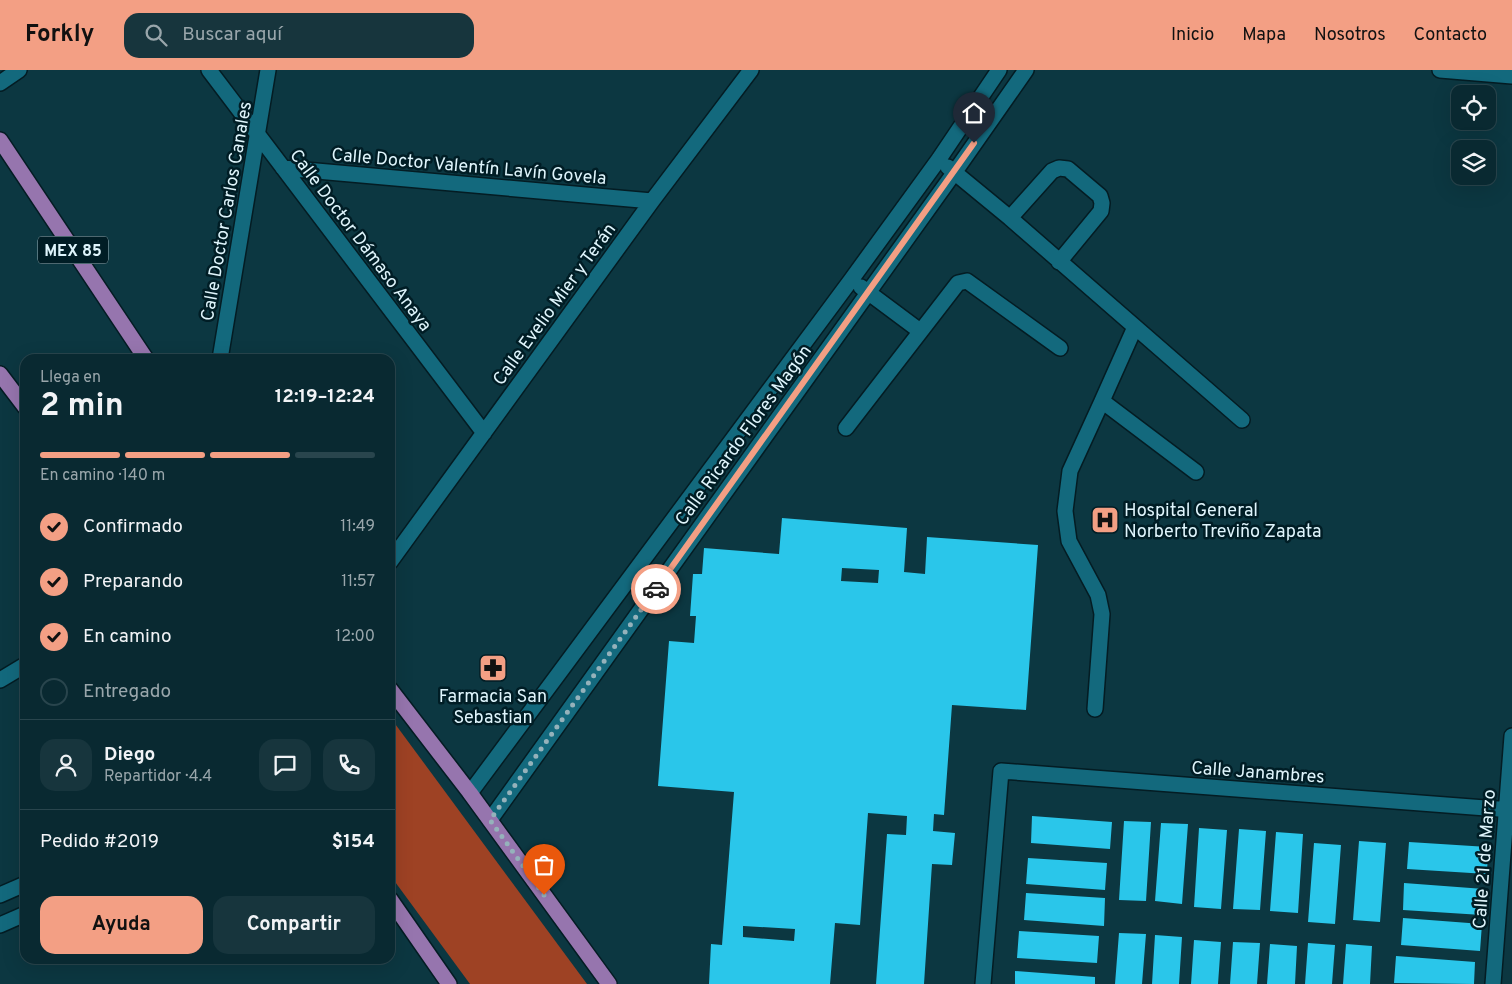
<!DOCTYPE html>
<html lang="es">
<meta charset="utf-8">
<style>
:root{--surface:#092931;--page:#17353d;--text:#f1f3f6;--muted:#99a6ab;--line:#29454d;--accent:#f39f84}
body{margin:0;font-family:Overpass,sans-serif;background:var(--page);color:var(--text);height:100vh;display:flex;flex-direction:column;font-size:19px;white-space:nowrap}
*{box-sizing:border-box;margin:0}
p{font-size:16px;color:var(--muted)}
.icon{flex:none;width:28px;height:28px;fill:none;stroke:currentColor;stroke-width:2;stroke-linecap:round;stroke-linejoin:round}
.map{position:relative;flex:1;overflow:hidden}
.details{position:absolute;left:20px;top:284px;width:375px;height:610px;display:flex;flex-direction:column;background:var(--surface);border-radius:15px;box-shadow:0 5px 20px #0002,0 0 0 1px var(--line)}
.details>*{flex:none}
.buttons{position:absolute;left:1451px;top:15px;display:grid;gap:10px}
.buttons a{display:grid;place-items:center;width:45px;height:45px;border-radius:10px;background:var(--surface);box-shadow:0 5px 20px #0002,0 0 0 1px var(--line);font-size:25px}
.pin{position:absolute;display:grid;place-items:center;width:42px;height:42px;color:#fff;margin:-51px -21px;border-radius:50% 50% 50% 0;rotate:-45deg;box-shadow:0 0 5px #0007}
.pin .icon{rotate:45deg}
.courier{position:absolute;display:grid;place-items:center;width:50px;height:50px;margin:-25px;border:4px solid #f39f84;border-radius:50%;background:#fff;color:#222;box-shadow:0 1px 6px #0007}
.head em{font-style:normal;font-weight:700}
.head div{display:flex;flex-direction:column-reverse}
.head{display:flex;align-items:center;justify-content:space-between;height:85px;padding:0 20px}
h1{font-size:32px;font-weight:700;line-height:38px}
.bar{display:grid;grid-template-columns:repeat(4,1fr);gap:8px 5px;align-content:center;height:60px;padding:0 20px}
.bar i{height:6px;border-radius:4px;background:var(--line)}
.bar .selected{background:var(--accent)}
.bar p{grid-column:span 4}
.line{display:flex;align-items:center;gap:12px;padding:0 20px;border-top:1px solid var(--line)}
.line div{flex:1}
.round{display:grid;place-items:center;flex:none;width:52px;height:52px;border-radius:15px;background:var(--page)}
ol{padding:0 20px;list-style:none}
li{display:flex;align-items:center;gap:15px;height:55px}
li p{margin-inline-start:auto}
li .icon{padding:5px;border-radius:50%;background:var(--accent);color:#111;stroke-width:4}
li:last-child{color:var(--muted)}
li i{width:28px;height:28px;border:2px solid var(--line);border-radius:50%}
.button{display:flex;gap:10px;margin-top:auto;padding:10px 20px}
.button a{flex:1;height:58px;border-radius:15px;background:var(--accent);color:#111;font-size:20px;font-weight:700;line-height:58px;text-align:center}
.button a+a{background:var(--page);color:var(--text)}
header{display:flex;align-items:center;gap:30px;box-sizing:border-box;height:70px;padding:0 25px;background:var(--accent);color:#111}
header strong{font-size:24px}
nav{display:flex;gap:28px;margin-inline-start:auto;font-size:18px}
.search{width:350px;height:45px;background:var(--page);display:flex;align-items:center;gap:12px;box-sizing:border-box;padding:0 18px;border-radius:15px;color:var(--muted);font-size:19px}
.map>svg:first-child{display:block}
.forest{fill:#9e4224}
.building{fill:#2ac6ea;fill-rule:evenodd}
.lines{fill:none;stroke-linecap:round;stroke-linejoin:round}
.minor-casing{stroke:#041c23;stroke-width:18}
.major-casing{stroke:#041c23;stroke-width:18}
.minor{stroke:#13697d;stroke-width:15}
.major{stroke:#9675ae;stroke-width:15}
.done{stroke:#95b2bb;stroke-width:5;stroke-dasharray:0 9}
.route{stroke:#f39f84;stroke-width:6}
.labels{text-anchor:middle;stroke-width:5;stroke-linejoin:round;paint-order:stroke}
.shield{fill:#001d25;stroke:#9cb4bc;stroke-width:1}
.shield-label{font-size:16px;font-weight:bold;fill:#dff5fc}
.street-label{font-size:18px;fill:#dff5fc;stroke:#001d25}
.poi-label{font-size:18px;fill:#dff5fc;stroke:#001d25;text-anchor:start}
</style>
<header>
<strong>Forkly</strong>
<div class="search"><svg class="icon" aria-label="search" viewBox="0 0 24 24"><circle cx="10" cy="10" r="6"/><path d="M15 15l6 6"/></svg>Buscar aquí</div>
<nav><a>Inicio</a><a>Mapa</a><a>Nosotros</a><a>Contacto</a></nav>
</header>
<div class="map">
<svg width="1512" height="914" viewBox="0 0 1512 914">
<rect width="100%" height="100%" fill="#0c3741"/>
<!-- forest -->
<path class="forest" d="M390,647L587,914H470L390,805Z"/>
<!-- building -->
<path class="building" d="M782,448L907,458L904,502L925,504L927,467L1038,475L1026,640L952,635L944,745L934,744L933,761L955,763L952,795L932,794L924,914H876L887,764L906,765L907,746L868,743L860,855L835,853L830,914H709L711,874L722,875L734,722L658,716L669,571L694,573L696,546H690L693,504H702L704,478L779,484ZM842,498L879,500L878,513L841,511ZM743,856L795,859L794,871L743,867Z
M1032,746L1112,752L1110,779L1031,773Z
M1124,751L1151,752L1146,831L1119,830Z
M1161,753L1188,754L1182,834L1155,831Z
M1199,758L1227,760L1221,839L1194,837Z
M1239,759L1266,761L1260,840L1233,839Z
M1276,762L1303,764L1298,843L1270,841Z
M1359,771L1386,773L1380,852L1353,850Z
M1409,772L1488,777L1487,804L1407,799Z
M1314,773L1341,775L1335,854L1308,852Z
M1028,788L1107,793L1105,820L1026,814Z
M1404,813L1484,819L1482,845L1403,840Z
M1026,823L1105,828L1104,856L1024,850Z
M1403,848L1482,854L1480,881L1401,875Z
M1019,861L1099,866L1097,893L1017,888Z
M1119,863L1146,864L1142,914H1115Z
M1155,865L1182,867L1179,914H1152Z
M1194,870L1221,872L1218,914H1191Z
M1233,872L1260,873L1257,914H1230Z
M1308,873L1335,875L1332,914H1305Z
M1270,874L1297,876L1295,914H1267Z
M1346,874L1372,876L1370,914H1343Z
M1396,886L1475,892L1474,914L1394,913Z
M1015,901L1095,907V914H1015Z"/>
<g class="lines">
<defs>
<path id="minor" d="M209,0L484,363
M1440,0L1512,6
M0,13L19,0
M948,97L1010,148L1242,350
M283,98L652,131
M1010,148L1052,101L1059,98L1068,99L1100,126L1102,133L1101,141L1059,192
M861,217L920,261
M1135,257L1102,331L1196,402
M220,289L268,0
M846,358L958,213L967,211L1060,278
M390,492L652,131L751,0
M0,610L25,595
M1095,639L1102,544L1098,525L1069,471L1065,441L1070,401L1102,331
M470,723L851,210L939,89L999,0
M490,750L954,103L1026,0
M0,825L25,814
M0,855L25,844
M983,914L1001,701L1512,740
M1493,914L1512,666"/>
<path id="major" d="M0,70L146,289
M0,304L25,337
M390,619L470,723L609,914
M390,829L449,914"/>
</defs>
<!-- minor casing -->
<use href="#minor" class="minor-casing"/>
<!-- major casing -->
<use href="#major" class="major-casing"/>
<!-- minor -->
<use href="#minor" class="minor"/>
<!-- major -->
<use href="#major" class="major"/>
</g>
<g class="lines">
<!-- done -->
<path class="done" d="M544,825L490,750L656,519"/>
<!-- route -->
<path class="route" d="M656,519L974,73"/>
</g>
<!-- icons -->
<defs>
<symbol id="hospital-square" viewBox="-11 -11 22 22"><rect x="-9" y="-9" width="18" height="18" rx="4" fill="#f39f84" stroke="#001d25"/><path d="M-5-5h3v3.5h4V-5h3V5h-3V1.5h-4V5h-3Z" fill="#111"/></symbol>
<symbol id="pharmacy-square" viewBox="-11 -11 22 22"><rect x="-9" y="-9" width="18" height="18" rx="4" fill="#f39f84" stroke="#001d25"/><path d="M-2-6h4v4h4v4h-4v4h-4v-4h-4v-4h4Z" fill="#111"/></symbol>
</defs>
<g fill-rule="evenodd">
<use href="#hospital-square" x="1089" y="434" width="32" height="32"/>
<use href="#pharmacy-square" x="477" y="582" width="32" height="32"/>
</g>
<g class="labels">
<!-- shield labels -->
<rect class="shield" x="38" y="166.5" width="70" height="27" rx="4"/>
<g class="shield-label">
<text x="73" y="186">MEX 85</text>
</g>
<!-- street labels -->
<g class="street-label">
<text transform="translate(469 96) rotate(5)" y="6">Calle Doctor Valentín Lavín Govela</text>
<text transform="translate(226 141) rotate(-80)" y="6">Calle Doctor Carlos Canales</text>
<text transform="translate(361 170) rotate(53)" y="6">Calle Doctor Dámaso Anaya</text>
<text transform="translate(554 234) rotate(-54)" y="6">Calle Evelio Mier y Terán</text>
<text transform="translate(743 365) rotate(-54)" y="6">Calle Ricardo Flores Magón</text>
<text transform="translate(1258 702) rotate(4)" y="6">Calle Janambres</text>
<text transform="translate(1484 789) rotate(-86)" y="6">Calle 21 de Marzo</text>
</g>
<!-- poi labels -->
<g class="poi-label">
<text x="1124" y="446">Hospital General<tspan x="1124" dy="21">Norberto Treviño Zapata</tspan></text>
<text x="493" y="632" text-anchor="middle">Farmacia San<tspan x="493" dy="21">Sebastian</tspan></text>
</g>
</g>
</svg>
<div class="buttons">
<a><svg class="icon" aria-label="locate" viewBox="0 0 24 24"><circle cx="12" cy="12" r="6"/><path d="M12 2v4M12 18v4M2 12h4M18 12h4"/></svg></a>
<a><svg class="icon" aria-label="layers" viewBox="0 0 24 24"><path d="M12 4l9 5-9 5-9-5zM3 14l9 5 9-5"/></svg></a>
</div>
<div class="pin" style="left:544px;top:825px;background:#ea580c"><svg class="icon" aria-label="bag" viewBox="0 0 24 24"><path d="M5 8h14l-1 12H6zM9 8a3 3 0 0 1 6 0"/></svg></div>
<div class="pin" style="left:974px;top:73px;background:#1f2937"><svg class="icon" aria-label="home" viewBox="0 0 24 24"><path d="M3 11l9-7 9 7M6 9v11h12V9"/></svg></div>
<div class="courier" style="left:656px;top:519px"><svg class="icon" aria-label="car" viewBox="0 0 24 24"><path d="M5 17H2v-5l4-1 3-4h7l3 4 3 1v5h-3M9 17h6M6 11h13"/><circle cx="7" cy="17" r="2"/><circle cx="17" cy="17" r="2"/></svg></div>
<section class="details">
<div class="head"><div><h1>2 min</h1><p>Llega en</p></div><em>12:19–12:24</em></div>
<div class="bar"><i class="selected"></i><i class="selected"></i><i class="selected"></i><i></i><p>En camino · 140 m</p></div>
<ol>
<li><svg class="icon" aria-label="check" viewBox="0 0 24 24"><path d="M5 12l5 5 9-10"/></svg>Confirmado<p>11:49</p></li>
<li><svg class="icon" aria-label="check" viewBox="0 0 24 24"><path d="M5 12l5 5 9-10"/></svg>Preparando<p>11:57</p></li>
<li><svg class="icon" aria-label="check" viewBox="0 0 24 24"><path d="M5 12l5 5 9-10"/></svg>En camino<p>12:00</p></li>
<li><i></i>Entregado</li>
</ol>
<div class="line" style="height:90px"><a class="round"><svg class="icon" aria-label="person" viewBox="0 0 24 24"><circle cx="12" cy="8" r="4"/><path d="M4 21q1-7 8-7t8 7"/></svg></a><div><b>Diego</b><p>Repartidor · 4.4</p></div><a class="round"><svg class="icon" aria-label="chat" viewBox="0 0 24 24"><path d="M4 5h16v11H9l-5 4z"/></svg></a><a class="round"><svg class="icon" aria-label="phone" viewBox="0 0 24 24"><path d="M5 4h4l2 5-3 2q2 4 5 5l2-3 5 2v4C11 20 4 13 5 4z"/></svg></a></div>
<div class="line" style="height:65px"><div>Pedido #2019</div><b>$154</b></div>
<div class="button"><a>Ayuda</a><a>Compartir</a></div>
</section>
</div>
